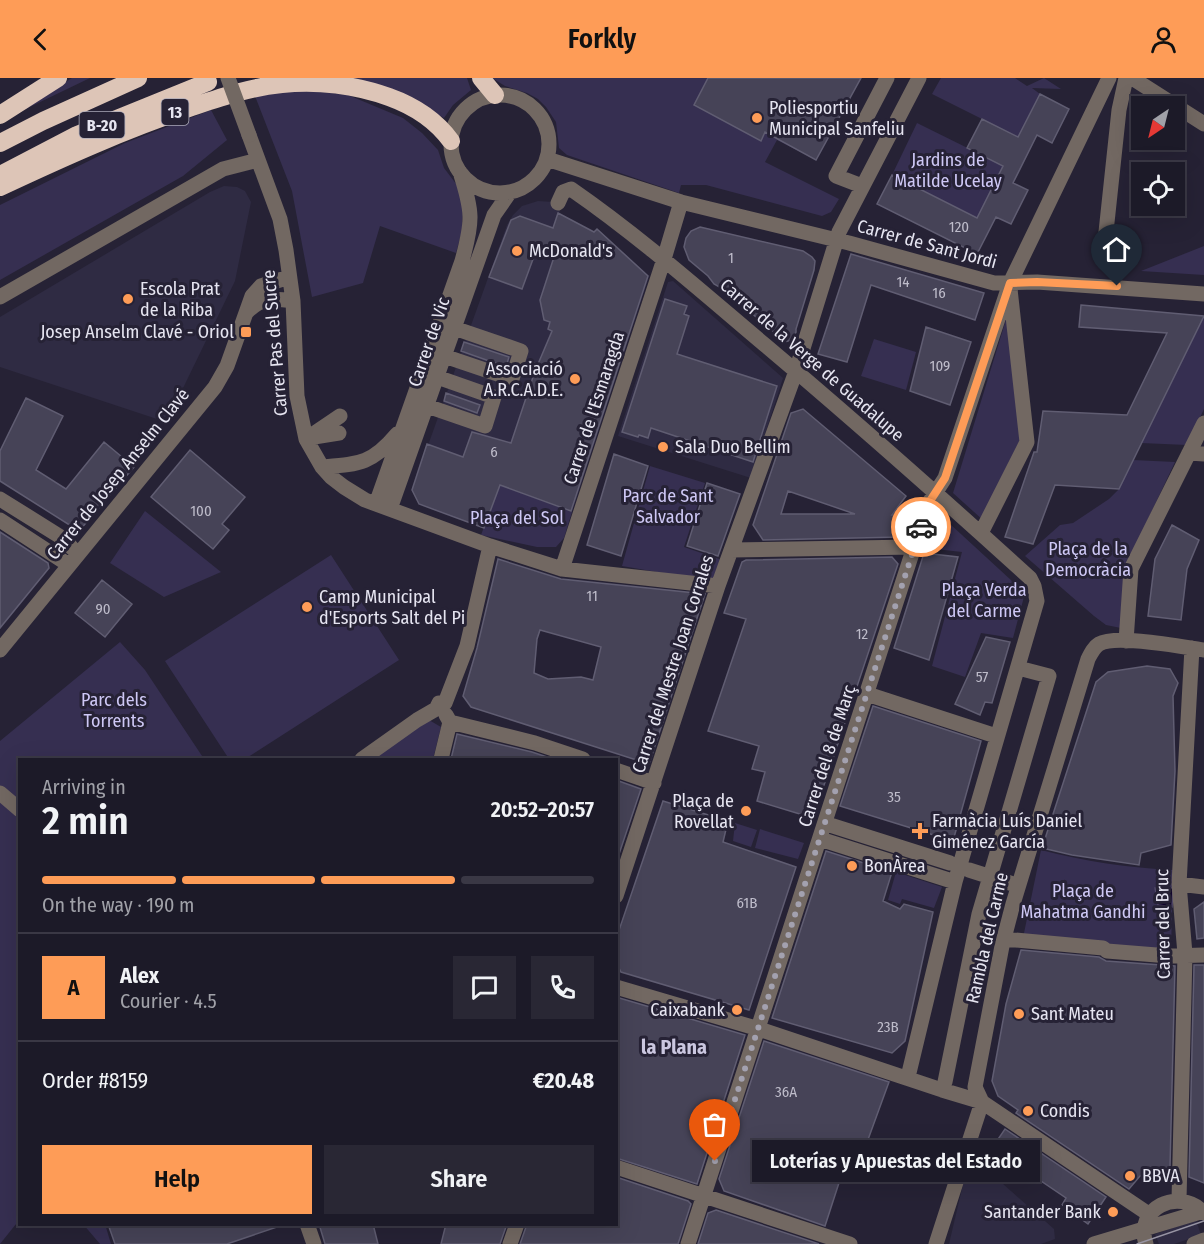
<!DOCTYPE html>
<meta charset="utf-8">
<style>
:root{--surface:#1c1a28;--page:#292734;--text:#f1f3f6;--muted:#a0a1a8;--line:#3a3845;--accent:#fe9c57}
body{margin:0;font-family:"Fira Sans Condensed",sans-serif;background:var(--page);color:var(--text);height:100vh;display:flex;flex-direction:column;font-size:22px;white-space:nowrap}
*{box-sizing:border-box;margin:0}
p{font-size:20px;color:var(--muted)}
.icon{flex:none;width:33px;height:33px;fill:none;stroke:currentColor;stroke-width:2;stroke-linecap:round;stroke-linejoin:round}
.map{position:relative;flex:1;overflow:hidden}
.details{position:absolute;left:18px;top:680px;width:600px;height:468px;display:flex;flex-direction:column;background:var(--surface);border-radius:0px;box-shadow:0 6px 24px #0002,0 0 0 2px var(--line)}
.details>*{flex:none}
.needle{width:39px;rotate:215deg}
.tools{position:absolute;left:1131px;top:18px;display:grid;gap:12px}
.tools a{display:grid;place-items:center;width:54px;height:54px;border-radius:0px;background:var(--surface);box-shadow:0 6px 24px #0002,0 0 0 2px var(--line);font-size:30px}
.pin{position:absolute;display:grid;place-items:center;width:51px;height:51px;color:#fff;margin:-62px -26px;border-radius:50% 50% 50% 0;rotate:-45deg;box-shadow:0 0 6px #0007}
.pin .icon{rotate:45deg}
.courier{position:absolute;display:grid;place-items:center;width:60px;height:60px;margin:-30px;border:4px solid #fe9c57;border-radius:50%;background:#fff;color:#222;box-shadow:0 2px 8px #0007}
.bubble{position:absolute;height:42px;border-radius:0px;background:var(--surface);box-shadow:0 6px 24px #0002,0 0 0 2px var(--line);font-size:20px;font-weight:600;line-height:42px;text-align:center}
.summary em{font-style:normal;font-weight:600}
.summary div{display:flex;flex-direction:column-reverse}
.summary{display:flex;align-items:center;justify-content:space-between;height:102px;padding:0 24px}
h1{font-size:39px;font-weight:600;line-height:45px}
.bar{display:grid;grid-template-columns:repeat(4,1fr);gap:9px 6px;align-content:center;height:72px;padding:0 24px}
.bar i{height:8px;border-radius:4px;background:var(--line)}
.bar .current{background:var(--accent)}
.bar p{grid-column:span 4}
.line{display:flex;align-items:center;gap:15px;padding:0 24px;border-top:2px solid var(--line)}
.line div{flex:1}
.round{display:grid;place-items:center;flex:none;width:63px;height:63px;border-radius:0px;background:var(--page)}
.cta{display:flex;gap:12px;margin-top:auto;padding:12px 24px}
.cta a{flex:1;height:69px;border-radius:0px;background:var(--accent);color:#111;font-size:24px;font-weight:600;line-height:69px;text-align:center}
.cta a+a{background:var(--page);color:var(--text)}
header{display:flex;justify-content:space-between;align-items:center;height:78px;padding:0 24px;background:var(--accent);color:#111;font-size:27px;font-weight:600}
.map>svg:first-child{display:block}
.built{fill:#2f2b43}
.green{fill:#362f51}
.water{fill:#10042a;stroke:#504866;stroke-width:1.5}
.building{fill:#464357;stroke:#605d72;stroke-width:1.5;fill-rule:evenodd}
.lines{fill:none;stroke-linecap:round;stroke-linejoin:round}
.minor{stroke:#726862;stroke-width:15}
.highway{stroke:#ddc5b7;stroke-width:18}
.tram{stroke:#9794a3;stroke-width:1.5}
.minor-bridge{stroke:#726862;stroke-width:15}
.done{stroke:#a3a1af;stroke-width:6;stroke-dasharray:0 10.8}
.route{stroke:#fe9c57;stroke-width:8}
.poi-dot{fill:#fe9c57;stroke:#262235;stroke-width:2}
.labels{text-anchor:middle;stroke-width:6;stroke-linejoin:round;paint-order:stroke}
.number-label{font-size:15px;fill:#bebcca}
.shield{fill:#262235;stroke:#acaab9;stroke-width:1.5}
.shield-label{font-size:16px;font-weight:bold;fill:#e6e5f1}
.poi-label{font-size:18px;fill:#e6e5f1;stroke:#262235;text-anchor:start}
.park-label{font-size:18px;fill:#cec8f5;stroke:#262235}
.street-label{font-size:18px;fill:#e6e5f1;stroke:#262235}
.neighbourhood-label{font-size:20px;font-weight:bold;fill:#cbc7e0;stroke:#262235}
</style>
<header><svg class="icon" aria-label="back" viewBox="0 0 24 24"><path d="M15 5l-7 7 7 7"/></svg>Forkly<svg class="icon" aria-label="person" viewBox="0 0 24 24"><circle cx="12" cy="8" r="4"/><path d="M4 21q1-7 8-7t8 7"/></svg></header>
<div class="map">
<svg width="1204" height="1166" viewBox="0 0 1204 1166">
<rect width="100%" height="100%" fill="#262235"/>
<!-- built -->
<path class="built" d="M224,108L237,109L245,113L251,124L235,203L169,339L166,338L163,343L0,289V239L210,114Z
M538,123L553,124L562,127L559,135L594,154L597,151L649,198L572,434L500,407L484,450L419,426L412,412L507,147L513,137L522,128Z
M673,203L783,300L751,400L618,358L668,204Z
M969,1081L985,1090L1054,1151L1055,1161L1041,1166H949Z
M1196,1142L1201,1157L1174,1166H1159L1155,1156Z"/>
<!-- green -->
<path class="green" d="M72,0H90L9,39Z
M329,0H467L471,12L453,27L444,40L433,34Z
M492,0H861L816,82L777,62L765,84L839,121L831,134L822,138L706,107H681L679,115L567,77L559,70L556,44L546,29L538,21L527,15L505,8Z
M941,0H1015L1027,8L1044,0L1061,11L1032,10L1040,16L1018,59L932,16Z
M292,10L348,17L403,40L422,55L438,72L444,90L460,111L463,132L462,153L456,175L380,148L363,205L312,219L292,113L255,18Z
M211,32L227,62L183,98L0,202V127L125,65Z
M917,45L1004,88L977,140L892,97Z
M1204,168V197L1141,193Z
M1008,235L1021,367L984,443L953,415Z
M1204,238V331L1187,367L1141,365Z
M874,261L916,274L906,312L861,298Z
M1133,382L1175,384L1125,490L1121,550L1106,547L1094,538L1025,478L1060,447L1073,445L1109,421L1119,411Z
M650,388L705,405L684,469L722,482L715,504L622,488Z
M500,407L572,434L564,460L556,469H537L481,457Z
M145,433L221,494L164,519L110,485Z
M937,434L1025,515L1013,560L981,555L965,599L932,588L962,474L926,470Z
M331,477L399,582L245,681H229L165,583Z
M120,564L145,592L204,681H20V1141L0,1166V663Z
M429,642L441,649L433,681H373Z
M735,745L757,752L751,769L733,763Z
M760,751L804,765L798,781L755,770Z
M1041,772C1084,783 1129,790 1173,792L1171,873L1023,860Z
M896,794L942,809L934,830L902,821L900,826L888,822Z
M83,1146H105L111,1166H100Z"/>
<!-- water -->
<path class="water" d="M1155,810H1173L1172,829L1158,827Z"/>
<!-- building -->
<path class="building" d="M708,0H861L816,82L765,54L761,63L694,27Z
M1040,16L1069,31L1052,65L1037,57L1013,105L1028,112L1011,146L996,139L977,176L877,126L892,97L977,140L1003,88L967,70L982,41L1018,59Z
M558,135L594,154L597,151L648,198L571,433L500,407L484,450L419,426L412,412L427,366L463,379L472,354L511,365L533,299L524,296L528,283L538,286L552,253L548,251L550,244L544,242L540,222L554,179L536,173L522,211L489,199L511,142L520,138L553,150Z
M700,149L803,173L812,179L815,183L814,192L796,251V254L792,262L784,264L777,260L776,256L723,211L714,206L708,198L689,182L684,169L686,160L691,153Z
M851,176L984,215L975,242L871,207L847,284L818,276Z
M665,221L687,228L684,236L689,238L677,276L777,308L753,384L651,350L648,360L639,357L638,359L622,354Z
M1081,227L1204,238L1119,411L1055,407L1033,466L1005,459L1034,374H1037L1043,333L1127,337L1167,255L1079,249Z
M926,249L971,264L950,327L910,313Z
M464,264L509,279L506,289L461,273Z
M446,315L480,327L477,335L444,323Z
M26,320L63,338L36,392L66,411L104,364L134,389L79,453L0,403V373Z
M803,331L906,418L892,437H914L906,457L902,459L763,462L753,447L791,335ZM788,413L855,436H781Z
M190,372L245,419L222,446L229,452L213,471L151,419Z
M614,376L648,388L621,478L587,467Z
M707,405L740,416L718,478L687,468Z
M1172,447L1199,462L1187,491L1181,542L1148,538L1155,481Z
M0,454L48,485L49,490L0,550Z
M924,475L958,479L929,582L894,570Z
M892,479L898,486L813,740L757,723L765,694L752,691L759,668L708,653L746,541L724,535L742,484L746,482Z
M498,481L561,501L705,516L649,686L471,629L463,618L477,570ZM540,552L601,569L593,602L581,599L548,601L534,595L537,561Z
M102,502L132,526L105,559L75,535Z
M986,559L1010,564L992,625L985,624L980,637L955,626Z
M1147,588L1170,591L1178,605L1173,618L1175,693L1171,767L1141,775L1139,787L1072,777L1042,770L1096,604L1108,594Z
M873,628L981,663L953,763L840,728Z
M457,656L532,674L547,679L546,681H451Z
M616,702L641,711L616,785Z
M663,723L728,743L723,764L796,789L749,932L621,894L616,884V861Z
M826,773L892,794L883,823L900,831L904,826L933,834L905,963L892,975L772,940Z
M1204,824V860L1197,861L1194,831Z
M1021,872L1099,879L1106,883L1175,888L1170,1089L1153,1092L1140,1098L1129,1111L1016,1035L1018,1032L998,1018L992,1003L1006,926Z
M1194,887H1204V1105L1189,1099Z
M616,919L745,957L697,1106L616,1080Z
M764,963L889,1004L862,1078L849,1074L825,1148L724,1113L719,1101Z
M1005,1051L1106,1119L1088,1146L1062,1127L1066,1120L992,1070Z
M616,1099L688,1123L691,1126L678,1166H520L527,1146H616Z
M716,1132L819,1166H698L708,1135Z
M108,1146H280V1148L227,1166H115Z
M319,1146H373L378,1166H325Z
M446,1146H507L500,1166H441Z"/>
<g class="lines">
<!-- minor -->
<path class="minor" d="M1132,0L1204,46
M451 66a49 49 0 1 1 98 0a49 49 0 1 1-98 0Z
M249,57L280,141L286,172L293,223L297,318L306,361L322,389L331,399L344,409L365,422L490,468L562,491L718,508
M547,81L681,124L849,165L994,205L1037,204L1204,216
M862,108L836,98L887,0
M558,125L563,114L571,111C639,158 701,213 765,267C855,343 943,421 1030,500L1034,508L1037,523L955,804L908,999
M1103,182L1119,32L1126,0
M0,219L223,91L258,82
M247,234C261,219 273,220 293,223
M444,278L512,301L521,273L454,250
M427,328L485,348L494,319L437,299
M314,359L339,355
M306,361L340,338
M1189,375L1204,376
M322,389C359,386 372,386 397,356
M0,421L64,461L72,470
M376,426L462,183C473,143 473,134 460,94
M390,431L494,137L510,114
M0,442L69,487
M981,455L1027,364L1010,211
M731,472L914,469
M562,491L664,181L681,124
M1126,563L1131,491L1204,345
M0,572L215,309L227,288L252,218L261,208L289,199
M867,616L996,658
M445,625L467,568L490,468
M450,644L535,665L583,681
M362,681L417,642L436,631L439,625H445
M441,681L450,644L446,637
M616,692L654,705
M0,715L20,732
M830,747L950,785
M820,761L955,804
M969,792L1013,806
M1179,806L1204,809
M616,818L718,508L796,293L839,154L919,0
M1004,861L1103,870L1107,873L1169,878L1204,877
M616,909L759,951L942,1012L982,1024L1150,1137
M945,1004L979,836L1049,598L1026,592
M616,1089L850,1166
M1179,1122L1185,876L1179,806L1192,570
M307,1146L314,1166
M510,1166L517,1146
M688,1166L928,426L945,400L1010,205L1109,0
M936,1166L982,1024L975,1009L1002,868L1013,826L1088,581C1091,575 1094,569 1099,566C1116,556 1183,569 1204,572
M1094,1166L1204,1133
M1146,1166C1134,1131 1178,1108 1204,1135
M1194,1166L1204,1162"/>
<!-- highway -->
<path class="highway" d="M481,0L495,17
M0,37L58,0
M0,65L43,43L138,0
M2,96L77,57L208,4
M0,109C62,80 124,52 189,30C219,20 250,9 282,6C317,2 356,7 389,19C414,28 435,41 451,63"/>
<!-- tram -->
<path class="tram" d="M1137,1166L1204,1143"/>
<!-- minor-bridge -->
<path class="minor-bridge" d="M228,0L249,57"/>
</g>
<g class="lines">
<!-- done -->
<path class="done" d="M715,1083L921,449"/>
<!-- route -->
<path class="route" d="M921,449L928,426L945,400L1010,205L1037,204L1117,208"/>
</g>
<!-- markers -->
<g class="poi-dot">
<circle cx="757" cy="40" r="6"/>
<circle cx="517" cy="173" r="6"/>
<circle cx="128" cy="221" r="6"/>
<rect x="240" y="248" width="12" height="12" rx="3"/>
<circle cx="575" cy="301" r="6"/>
<circle cx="663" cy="369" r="6"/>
<circle cx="307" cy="529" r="6"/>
<circle cx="746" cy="733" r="6"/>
<path d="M917 744h6v6h6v6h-6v6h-6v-6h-6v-6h6z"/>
<circle cx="852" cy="788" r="6"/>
<circle cx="737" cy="932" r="6"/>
<circle cx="1019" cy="936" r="6"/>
<circle cx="1028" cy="1033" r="6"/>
<circle cx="1130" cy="1098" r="6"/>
<circle cx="1113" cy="1134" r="6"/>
</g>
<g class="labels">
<!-- number labels -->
<g class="number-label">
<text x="959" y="154">120</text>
<text x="731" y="185">1</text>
<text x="903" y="209">14</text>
<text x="939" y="220">16</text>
<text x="940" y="293">109</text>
<text x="494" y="379">6</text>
<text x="201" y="438">100</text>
<text x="592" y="523">11</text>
<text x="103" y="536">90</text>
<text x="862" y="561">12</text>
<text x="982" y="604">57</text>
<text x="894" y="724">35</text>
<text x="747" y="830">61B</text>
<text x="888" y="954">23B</text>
<text x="786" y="1019">36A</text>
</g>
<!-- shield labels -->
<g class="shield">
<rect x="161.5" y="21" width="27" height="26" rx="4.5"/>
<rect x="79.5" y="34" width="45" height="26" rx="4.5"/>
</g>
<g class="shield-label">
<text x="175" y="40">13</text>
<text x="102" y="53">B-20</text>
</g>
<!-- poi labels -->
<g class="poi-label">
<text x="769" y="36">Poliesportiu<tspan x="769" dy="21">Municipal Sanfeliu</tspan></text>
<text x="529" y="179">McDonald's</text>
<text x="140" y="217">Escola Prat<tspan x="140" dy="21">de la Riba</tspan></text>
<text x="234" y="260" text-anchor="end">Josep Anselm Clavé - Oriol</text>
<text x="563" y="297" text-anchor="end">Associació<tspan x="563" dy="21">A.R.C.A.D.E.</tspan></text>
<text x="675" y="375">Sala Duo Bellim</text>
<text x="319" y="525">Camp Municipal<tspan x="319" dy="21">d'Esports Salt del Pi</tspan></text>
<text x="734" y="729" text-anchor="end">Plaça de<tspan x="734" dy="21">Rovellat</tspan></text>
<text x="932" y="749">Farmàcia Luís Daniel<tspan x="932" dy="21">Giménez García</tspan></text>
<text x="864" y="794">BonÀrea</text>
<text x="725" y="938" text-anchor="end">Caixabank</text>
<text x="1031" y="942">Sant Mateu</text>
<text x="1040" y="1039">Condis</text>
<text x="1142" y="1104">BBVA</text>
<text x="1101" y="1140" text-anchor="end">Santander Bank</text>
</g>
<!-- park labels -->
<g class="park-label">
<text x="948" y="88">Jardins de<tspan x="948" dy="21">Matilde Ucelay</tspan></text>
<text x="668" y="424">Parc de Sant<tspan x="668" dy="21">Salvador</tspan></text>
<text x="517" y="446">Plaça del Sol</text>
<text x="1088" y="477">Plaça de la<tspan x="1088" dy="21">Democràcia</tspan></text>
<text x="984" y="518">Plaça Verda<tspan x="984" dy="21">del Carme</tspan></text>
<text x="114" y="628">Parc dels<tspan x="114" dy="21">Torrents</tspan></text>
<text x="1083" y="819">Plaça de<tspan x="1083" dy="21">Mahatma Gandhi</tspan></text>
</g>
<!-- street labels -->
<g class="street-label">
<text transform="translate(927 166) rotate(15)" y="6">Carrer de Sant Jordi</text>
<text transform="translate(429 264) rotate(-71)" y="6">Carrer de Vic</text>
<text transform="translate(275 265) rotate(-95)" y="6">Carrer Pas del Sucre</text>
<text transform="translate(812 282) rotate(41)" y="6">Carrer de la Verge de Guadalupe</text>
<text transform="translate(594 330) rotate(-72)" y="6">Carrer de l'Esmaragda</text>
<text transform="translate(118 396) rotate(-51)" y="6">Carrer de Josep Anselm Clavé</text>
<text transform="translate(673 586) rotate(-72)" y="6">Carrer del Mestre Joan Corrales</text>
<text transform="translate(827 678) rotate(-72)" y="6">Carrer del 8 de Març</text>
<text transform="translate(1163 846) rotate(-91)" y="6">Carrer del Bruc</text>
<text transform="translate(987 860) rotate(-77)" y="6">Rambla del Carme</text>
</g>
<!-- neighbourhood labels -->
<g class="neighbourhood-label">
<text x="674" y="976">la Plana</text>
</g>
</g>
</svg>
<div class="tools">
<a><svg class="needle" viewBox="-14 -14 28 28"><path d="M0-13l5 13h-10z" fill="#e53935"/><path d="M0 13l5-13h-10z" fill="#a0a1a8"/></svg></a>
<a><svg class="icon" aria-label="locate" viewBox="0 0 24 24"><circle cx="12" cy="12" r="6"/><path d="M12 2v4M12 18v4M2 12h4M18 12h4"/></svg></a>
</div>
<div class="pin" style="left:715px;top:1083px;background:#ea580c"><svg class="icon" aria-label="bag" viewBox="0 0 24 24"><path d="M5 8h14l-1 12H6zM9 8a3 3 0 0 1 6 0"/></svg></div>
<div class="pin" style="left:1117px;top:208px;background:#1f2937"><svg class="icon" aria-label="home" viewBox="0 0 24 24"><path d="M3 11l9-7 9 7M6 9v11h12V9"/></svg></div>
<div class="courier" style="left:921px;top:449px"><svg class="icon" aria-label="car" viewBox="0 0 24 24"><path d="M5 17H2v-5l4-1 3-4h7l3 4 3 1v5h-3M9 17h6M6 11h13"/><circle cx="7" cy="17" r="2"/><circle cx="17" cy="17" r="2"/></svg></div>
<div class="bubble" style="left:752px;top:1062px;width:288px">Loterías y Apuestas del Estado</div>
<section class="details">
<div class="summary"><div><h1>2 min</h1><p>Arriving in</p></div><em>20:52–20:57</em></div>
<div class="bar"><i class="current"></i><i class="current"></i><i class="current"></i><i></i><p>On the way · 190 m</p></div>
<div class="line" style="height:108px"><b class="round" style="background:var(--accent);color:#111">A</b><div><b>Alex</b><p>Courier · 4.5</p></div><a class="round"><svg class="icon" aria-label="chat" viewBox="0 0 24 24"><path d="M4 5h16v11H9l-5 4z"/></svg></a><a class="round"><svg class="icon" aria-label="phone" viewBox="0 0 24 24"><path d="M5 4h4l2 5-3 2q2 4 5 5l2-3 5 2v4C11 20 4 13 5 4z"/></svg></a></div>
<div class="line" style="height:78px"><div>Order #8159</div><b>€20.48</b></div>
<div class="cta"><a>Help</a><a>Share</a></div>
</section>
</div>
